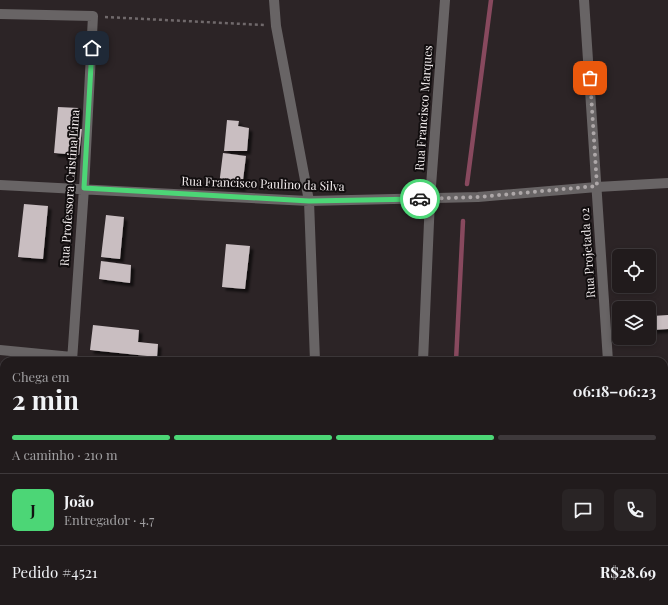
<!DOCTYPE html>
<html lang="pt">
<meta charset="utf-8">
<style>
:root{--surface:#211b1c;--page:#292425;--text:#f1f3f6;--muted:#a2a1a3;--line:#3e393b;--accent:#4cd676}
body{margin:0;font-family:"Playfair Display",serif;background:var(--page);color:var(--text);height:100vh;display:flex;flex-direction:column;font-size:15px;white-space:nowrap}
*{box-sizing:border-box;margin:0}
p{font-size:13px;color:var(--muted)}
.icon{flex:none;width:22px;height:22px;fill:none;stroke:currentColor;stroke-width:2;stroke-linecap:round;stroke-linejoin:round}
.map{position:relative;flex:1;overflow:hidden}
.details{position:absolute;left:0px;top:357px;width:668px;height:248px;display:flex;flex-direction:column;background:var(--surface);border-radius:12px 12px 0 0;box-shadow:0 2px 6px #0003,0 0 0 1px var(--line)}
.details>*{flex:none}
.buttons{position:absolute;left:612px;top:249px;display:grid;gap:8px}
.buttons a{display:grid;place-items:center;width:44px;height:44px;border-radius:6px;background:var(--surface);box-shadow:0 2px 6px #0003,0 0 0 1px var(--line);font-size:20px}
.pin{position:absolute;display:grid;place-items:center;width:34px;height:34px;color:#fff;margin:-17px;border-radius:8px;box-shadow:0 2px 6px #0006}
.courier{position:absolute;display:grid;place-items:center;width:40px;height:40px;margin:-20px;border:3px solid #4cd676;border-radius:50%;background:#fff;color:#222;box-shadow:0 1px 5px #0007}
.head em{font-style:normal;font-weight:700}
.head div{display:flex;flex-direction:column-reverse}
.head{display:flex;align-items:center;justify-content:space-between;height:68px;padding:0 12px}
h1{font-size:26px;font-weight:700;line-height:30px}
.bar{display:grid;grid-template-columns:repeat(4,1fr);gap:6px 4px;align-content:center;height:48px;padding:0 12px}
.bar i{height:5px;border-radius:3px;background:var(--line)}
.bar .on{background:var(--accent)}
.bar p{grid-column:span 4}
.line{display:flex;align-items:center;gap:10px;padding:0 12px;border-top:1px solid var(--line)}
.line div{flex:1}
.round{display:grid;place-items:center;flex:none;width:42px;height:42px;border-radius:6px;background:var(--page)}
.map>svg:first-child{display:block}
.water{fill:#88495e}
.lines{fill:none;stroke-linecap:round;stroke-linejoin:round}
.stream{stroke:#88495e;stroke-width:4.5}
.building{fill:#c9bec1;filter:url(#shadow)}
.path{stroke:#70696b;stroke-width:2.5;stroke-dasharray:3 3;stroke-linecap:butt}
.service{stroke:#686465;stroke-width:7}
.minor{stroke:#686465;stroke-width:10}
.done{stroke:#ada7a8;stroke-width:4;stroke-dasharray:0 7.2}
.route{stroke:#4cd676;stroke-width:5}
.labels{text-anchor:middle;stroke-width:4;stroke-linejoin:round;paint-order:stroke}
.street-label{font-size:12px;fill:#f3edee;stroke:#120e0f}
</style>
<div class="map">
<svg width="668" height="605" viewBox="0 0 668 605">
<defs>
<filter id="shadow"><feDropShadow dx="3.5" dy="3.5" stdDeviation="1" flood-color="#0009"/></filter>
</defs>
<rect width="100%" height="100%" fill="#2c2426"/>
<!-- water -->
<path class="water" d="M664,553L668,554V569H664Z"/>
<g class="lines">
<!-- stream -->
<path class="stream" d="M467,184L491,0
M456,361L463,221"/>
</g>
<!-- building -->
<path class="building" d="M58,107L79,108L77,129H82L79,155L54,153Z
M227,120L239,121L238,126L249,128L247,151H224Z
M223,153L246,156L242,188L219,185Z
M24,204L48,206L43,259L18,257Z
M106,215L124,217L120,259L101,257Z
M226,244L250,246L245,289L222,287Z
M101,261L131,265L130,283L99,279Z
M668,315V329L653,330L652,316Z
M93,325L139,330L138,342L158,344L157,357L90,350Z
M664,374H668V395L664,396Z
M664,400H668V417L664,418Z
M664,420H668V441L664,444Z
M1,425L4,426V444L0,443Z
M0,459L4,460V498H0Z
M664,579L668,580V599L664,598Z
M124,601H144L143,605H124Z
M181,601H204V605H180Z
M207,601H231V605H207Z
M251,601H272V603H276L275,605H251Z
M294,601H310V605H294Z
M314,601H340L339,605H325V603L314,602Z
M369,601H389L393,602V605H368Z
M547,601L568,604V605H546Z"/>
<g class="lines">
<!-- path -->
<path class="path" d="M105,17L264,25
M85,358L126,361"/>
<!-- service -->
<path class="service" d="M284,605V601"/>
<!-- minor -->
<path class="minor" d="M274,0L276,26L309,201L315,361
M584,0L608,361
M0,14L93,16L84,188L72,361
M0,185L309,201L478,197L597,187L668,183
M0,350L72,357
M423,361L430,199L445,0
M664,461L668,459
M664,511H668
M0,530H4
M431,601L432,605
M50,605V601
M237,605V601
M348,605L349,601
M447,605L451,601
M523,605L524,601
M637,605L638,601"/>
</g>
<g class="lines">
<!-- done -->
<path class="done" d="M420,199L478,197L597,186L590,78"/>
<!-- route -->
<path class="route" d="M92,48L84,188L309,201L420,199"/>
</g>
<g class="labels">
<!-- street labels -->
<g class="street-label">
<text transform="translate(424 108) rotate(-86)" y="4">Rua Francisco Marques</text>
<text transform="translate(263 184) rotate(2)" y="4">Rua Francisco Paulino da Silva</text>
<text transform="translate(70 188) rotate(-86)" y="4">Rua Professora Cristina Lima</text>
<text transform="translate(588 253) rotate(-94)" y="4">Rua Projetada 02</text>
</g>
</g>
</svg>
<div class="buttons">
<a><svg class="icon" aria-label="locate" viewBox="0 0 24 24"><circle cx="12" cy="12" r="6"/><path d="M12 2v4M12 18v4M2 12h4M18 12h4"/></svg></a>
<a><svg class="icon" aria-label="layers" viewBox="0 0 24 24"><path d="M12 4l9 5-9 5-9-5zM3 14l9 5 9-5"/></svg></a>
</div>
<div class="pin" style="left:590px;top:78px;background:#ea580c"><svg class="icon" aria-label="bag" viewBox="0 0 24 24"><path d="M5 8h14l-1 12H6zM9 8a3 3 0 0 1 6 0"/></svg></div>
<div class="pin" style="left:92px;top:48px;background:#1f2937"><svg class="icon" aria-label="home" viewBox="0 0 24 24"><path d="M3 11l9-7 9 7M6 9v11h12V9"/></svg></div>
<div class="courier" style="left:420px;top:199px"><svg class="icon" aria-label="car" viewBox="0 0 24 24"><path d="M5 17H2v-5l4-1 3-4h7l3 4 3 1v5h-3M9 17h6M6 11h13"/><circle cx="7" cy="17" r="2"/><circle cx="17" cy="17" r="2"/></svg></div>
<section class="details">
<div class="head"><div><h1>2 min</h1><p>Chega em</p></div><em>06:18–06:23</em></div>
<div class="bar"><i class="on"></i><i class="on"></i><i class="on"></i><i></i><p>A caminho · 210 m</p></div>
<div class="line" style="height:72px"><b class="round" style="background:var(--accent);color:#111">J</b><div><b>João</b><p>Entregador · 4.7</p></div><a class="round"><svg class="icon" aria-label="chat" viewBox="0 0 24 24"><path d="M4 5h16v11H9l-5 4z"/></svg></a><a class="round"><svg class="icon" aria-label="phone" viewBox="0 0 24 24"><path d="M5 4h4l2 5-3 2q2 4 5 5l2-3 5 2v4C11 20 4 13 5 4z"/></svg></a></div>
<div class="line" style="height:52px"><div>Pedido #4521</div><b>R$28.69</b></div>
</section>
</div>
